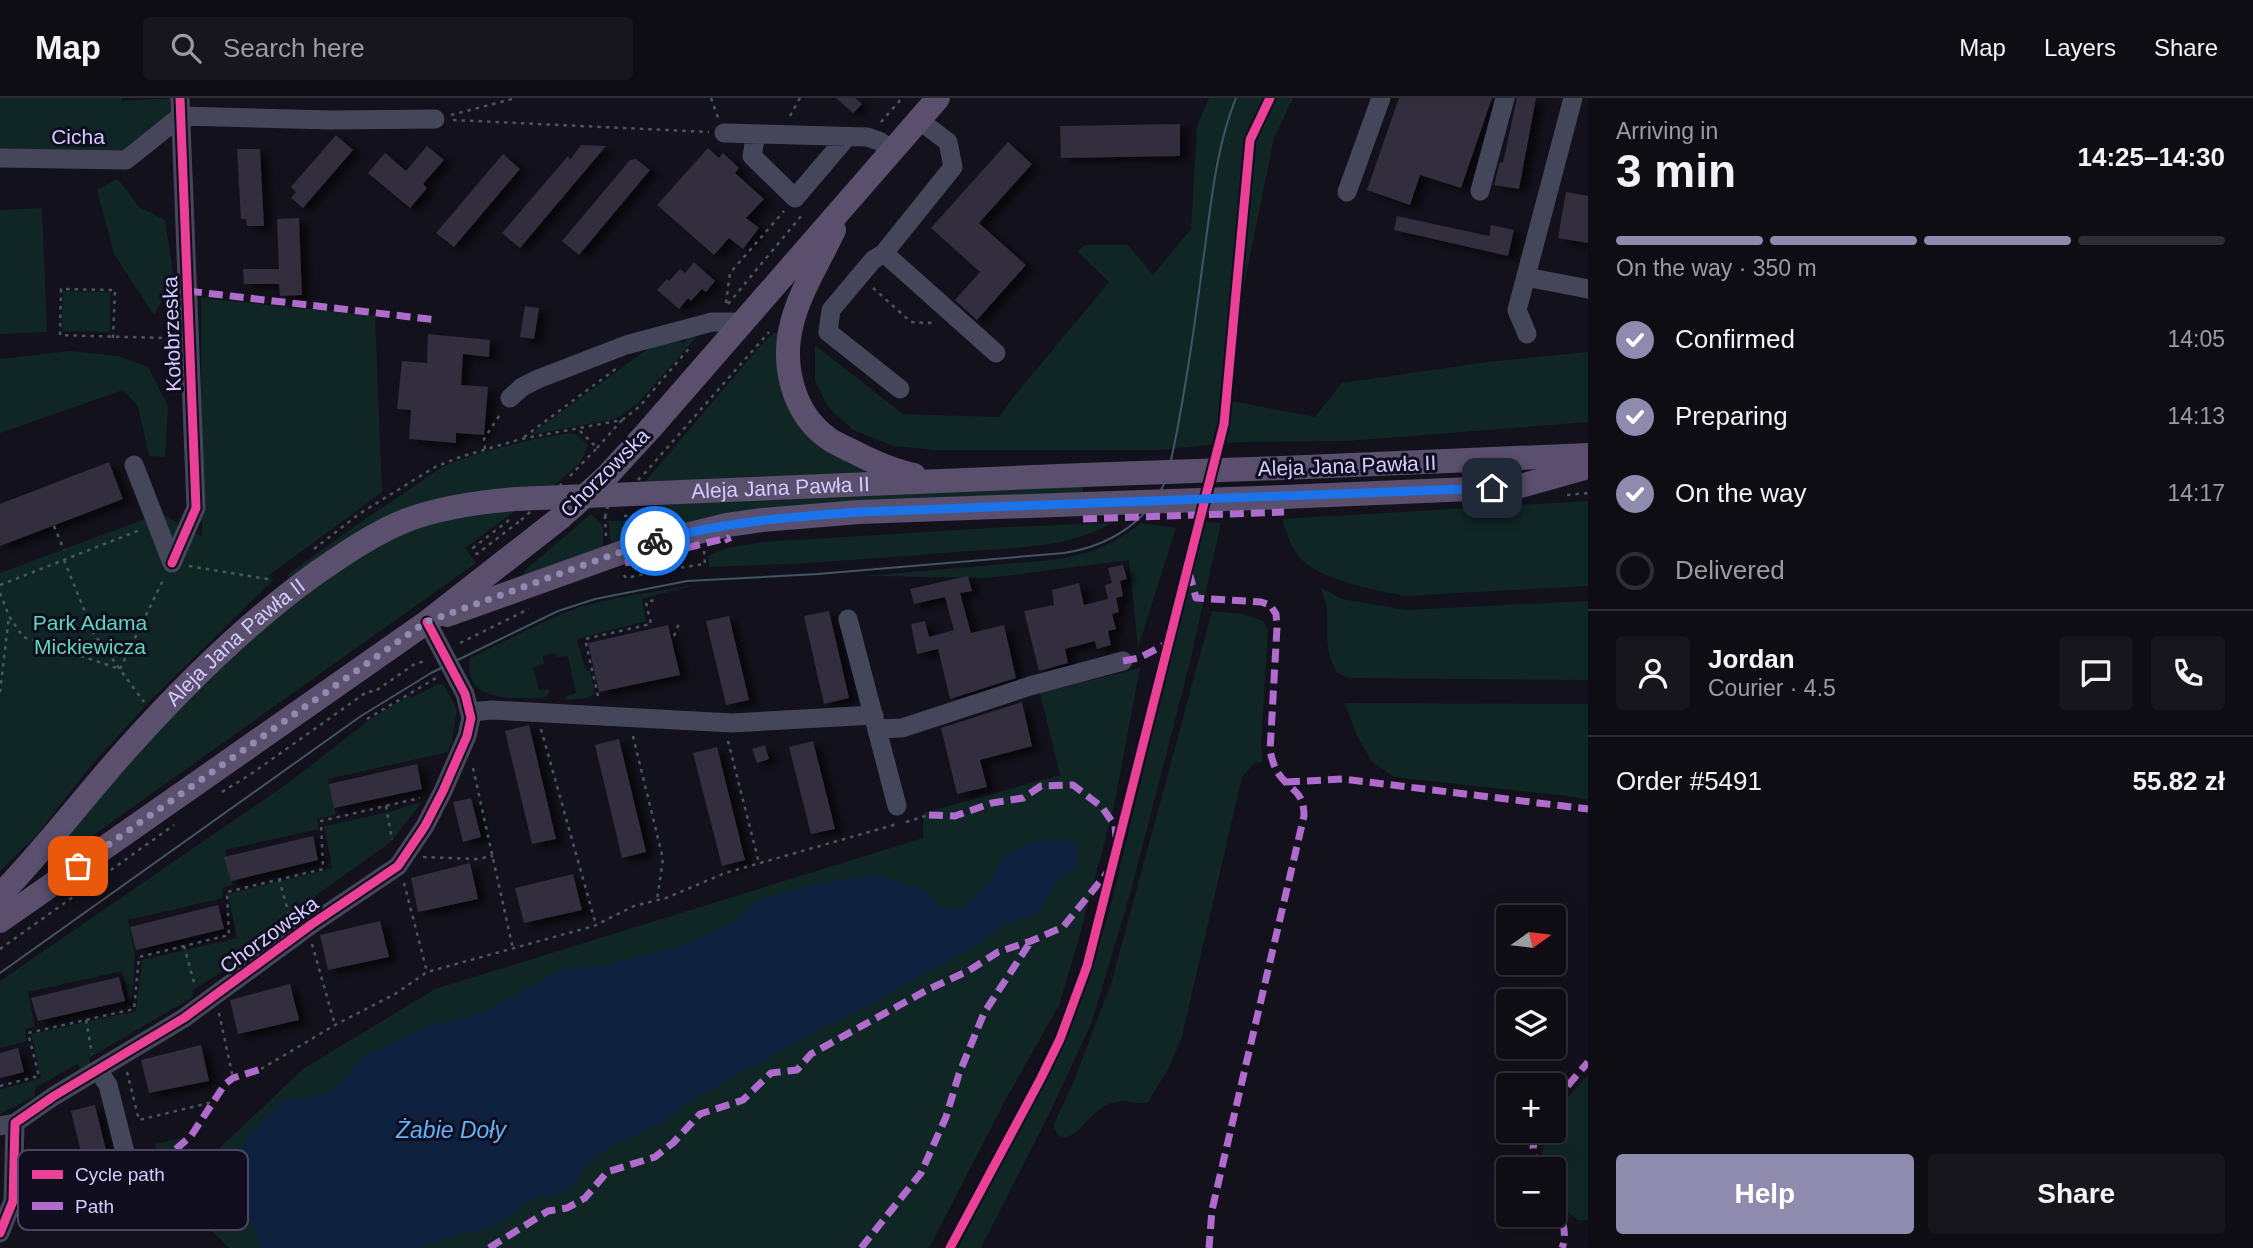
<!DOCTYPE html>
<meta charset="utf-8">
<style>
:root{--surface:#0e0d14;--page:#17161d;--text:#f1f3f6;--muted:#9b9ca0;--line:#2e2d34;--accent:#8e8bae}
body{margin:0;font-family:Arial,sans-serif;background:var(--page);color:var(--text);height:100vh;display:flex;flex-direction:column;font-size:26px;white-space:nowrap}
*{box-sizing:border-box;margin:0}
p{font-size:23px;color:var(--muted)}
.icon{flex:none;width:38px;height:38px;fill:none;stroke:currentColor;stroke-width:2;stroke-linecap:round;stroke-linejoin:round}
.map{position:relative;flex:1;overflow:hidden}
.side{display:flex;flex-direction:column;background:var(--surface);width:665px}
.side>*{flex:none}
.needle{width:46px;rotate:76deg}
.tools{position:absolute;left:1496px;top:807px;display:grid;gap:14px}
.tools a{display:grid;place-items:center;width:70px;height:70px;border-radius:7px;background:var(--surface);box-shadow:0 7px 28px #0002,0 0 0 2px var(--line);font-size:35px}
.pin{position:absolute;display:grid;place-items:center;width:60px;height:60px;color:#fff;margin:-30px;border-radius:14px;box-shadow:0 4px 10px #0006}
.courier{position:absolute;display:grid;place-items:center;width:70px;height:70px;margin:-35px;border:5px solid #1a73e8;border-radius:50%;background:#fff;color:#222;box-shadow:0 2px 9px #0007}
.overview em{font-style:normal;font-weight:800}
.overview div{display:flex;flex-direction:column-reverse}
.overview{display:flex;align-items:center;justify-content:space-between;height:119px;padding:0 28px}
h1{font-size:46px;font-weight:800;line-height:52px}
.bar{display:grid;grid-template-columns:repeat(4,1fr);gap:10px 7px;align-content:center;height:84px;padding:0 28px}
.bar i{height:9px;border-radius:5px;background:var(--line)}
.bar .current{background:var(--accent)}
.bar p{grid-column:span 4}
.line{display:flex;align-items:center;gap:18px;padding:0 28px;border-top:2px solid var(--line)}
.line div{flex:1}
.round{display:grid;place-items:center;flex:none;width:74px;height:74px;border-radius:7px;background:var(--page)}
ol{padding:0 28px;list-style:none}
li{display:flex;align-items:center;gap:21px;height:77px}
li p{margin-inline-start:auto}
li .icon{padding:7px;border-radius:50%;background:var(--accent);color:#fff;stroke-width:4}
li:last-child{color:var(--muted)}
li i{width:38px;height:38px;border:4px solid var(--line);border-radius:50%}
.primary-button{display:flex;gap:14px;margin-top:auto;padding:14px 28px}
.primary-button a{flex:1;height:80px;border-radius:7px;background:var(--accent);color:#fff;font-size:28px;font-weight:800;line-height:80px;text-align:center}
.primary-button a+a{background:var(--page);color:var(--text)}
header{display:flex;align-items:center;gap:42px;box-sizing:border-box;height:98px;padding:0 35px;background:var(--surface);border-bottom:2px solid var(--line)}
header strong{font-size:33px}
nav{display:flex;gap:38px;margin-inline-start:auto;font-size:24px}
.search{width:490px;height:63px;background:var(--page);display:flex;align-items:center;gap:18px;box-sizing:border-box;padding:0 24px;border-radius:7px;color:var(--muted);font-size:26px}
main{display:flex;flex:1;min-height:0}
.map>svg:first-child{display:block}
.green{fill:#102625}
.water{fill:#0e213e}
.building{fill:#312e3d;filter:url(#shadow)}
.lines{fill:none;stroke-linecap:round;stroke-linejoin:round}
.path{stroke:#495763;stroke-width:2.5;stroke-dasharray:3.5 5;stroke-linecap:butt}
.minor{stroke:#46465b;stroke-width:19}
.major{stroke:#5a4f6d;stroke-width:24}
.tram{stroke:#415563;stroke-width:2}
.path-bridge{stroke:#495763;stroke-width:2.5;stroke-dasharray:3.5 5;stroke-linecap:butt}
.major-bridge{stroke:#5a4f6d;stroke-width:24}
.quiet{stroke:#b06ccc;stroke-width:7;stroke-dasharray:14 7;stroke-linecap:butt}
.cycleway-casing{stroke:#100d1f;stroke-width:13}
.cycleway{stroke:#ea4096;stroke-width:9}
.done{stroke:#8e8bae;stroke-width:7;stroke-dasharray:0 12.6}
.route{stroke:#1a73e8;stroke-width:9}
.labels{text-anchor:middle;stroke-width:6;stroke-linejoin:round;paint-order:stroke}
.street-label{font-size:21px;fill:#d1ccfd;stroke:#100d1f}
.park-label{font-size:21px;fill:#5cdab8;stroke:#100d1f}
.water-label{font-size:23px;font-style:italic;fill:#5eb5fa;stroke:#100d1f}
.key{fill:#100d1f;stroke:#4a4662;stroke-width:2}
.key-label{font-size:19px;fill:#d1ccfd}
</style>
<header>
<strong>Map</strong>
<div class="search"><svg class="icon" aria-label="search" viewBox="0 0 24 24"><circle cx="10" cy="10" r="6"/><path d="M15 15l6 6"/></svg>Search here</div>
<nav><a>Map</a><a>Layers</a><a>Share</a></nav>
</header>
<main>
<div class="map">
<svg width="1588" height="1150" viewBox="0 0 1588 1150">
<defs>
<filter id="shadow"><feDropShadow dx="8" dy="4.5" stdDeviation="3.5" flood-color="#0009"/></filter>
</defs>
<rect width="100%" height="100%" fill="#13111b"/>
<!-- green -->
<path class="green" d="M0,0H122V3L173,0L174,33L124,54L0,52Z
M1209,0H1293L1274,40L1221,301L1315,319L1342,285L1487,264L1588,254V324L1347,343L1238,344L1158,352H934L894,348L853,332L828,309L815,283V247L903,316L999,319L1015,297L1109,184L1077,153L1085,147H1128L1153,177L1191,131L1197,28Z
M118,81L139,109L165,122L174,181L154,217L114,156L97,92Z
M42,110L47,234L0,236V112Z
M63,193L110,194V234L62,233Z
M201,200L375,218L382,394L268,478L273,482L146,607L90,669L35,739L0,773V475L161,415L202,439Z
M780,232V276L869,374L644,385L760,248L769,239Z
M700,235L637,306L615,321L530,337L661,241L672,236L683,246L688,240Z
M70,253L118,258L148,269L168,308L165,359L149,358L138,308L123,292L0,335V261Z
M571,335L577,337L588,347L580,365L552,389L512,392L291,481L287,477L352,430L444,368L479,355L535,341Z
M1083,387V396L611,447L609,423L655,422L657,430L667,428L661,405Z
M1588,403V488L1404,498C1375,492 1321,482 1301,461C1292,451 1286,434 1282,421Z
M518,411L465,450L476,465L71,753L63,756L60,753V749L122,671L198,590L289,506L388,442L437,422Z
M591,416L603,428V449L524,478V473Z
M1204,424L1221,425L1190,564L1132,789L1092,924L1051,1012L981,1150H958L1067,937L1089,878L1109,814Z
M1112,425C1068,451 1005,450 955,454C873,461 791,467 709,469L708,458L726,450L763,444L1007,429Z
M1141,425L1176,430L1138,550L1129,462L988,480L864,478L1051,462C1089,457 1111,448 1141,425Z
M699,486L642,501L646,523L577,541L586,573H590L595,596L586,600L565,602L566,598L576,595L568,558L558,559L554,555L543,558L544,566L533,570L539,592H550L547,598L542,600C513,600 462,605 470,560L539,526L579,509L622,499Z
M1320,489L1342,501L1406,512L1588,503V582L1349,580L1337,575C1333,567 1329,558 1328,549C1325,523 1332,516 1320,489Z
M1212,513L1243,516L1263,523L1268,532L1261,647L1263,664L1254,665L1243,678L1240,688L1182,938L1170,968L1148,1004C1131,1008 1126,997 1105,1008C1089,1016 1083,1033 1066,1040L1058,1037L1053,1028L1073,985L1111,886Z
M1140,570L1114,708L1077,847L1059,907L1006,1001L929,1150H229L191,1112L193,1085L215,1081L208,1061L303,971L435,891L923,740L924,715L1060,677L1040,595Z
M439,586H443L457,611L452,643L448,654L328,681L336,717L317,721L319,731L225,752L233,787L222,790L223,800L128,822L135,855L132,901L129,902L122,873L28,894L35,929L25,931L27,943L0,950V883L288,685L368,623L409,597L411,600Z
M1345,605L1588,606V702L1577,699L1394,679L1372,664L1356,636Z
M422,704L392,742L384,749L253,842L258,851L192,893L193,899L89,960L91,966L80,971L77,966L35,990V998L0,1016V991L41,980L31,936L136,913L142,862L237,840L228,796L332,770L324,728L385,715Z
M1588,977V1122H1578L1569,1115L1554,1093V1071H1544C1540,1058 1543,1044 1549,1033L1554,1032C1554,1010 1574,993 1588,977Z
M181,1040L190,1078L164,1085L155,1046Z"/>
<!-- water -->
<path class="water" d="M1075,742L1078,766L1055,787L1035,818L1006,825L978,846L882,900L810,936L694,1001L662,1025L611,1048L591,1064L566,1094L530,1102L495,1129L451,1138L419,1150H260L241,1087L243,1044L281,1003L331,995L364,958L429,928L482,915L563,871L601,868L681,848L723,830L760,802L812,787L876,777L924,792L942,810L962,812L986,786L1007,756L1033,743Z"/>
<!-- building -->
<path class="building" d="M836,0H855L862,6L853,15Z
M1399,0H1492L1461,90L1420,77L1410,107L1367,92Z
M1517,0H1536L1519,91L1494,87L1500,64L1503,65Z
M1180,26V58L1061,60L1060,28Z
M336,37L353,52L303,110L291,100L296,94L291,89Z
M1008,44L1032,66L979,125L1026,167L977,222L955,202L980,174L931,130Z
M581,47L606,48L520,150L502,135L568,58L570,62Z
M427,48L444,62L423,86L427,90L410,110L368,75L385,55L406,73Z
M708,50L719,60L723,55L739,70L735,75L764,101L746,120L759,130L743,151L729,140L714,157L657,107Z
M237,51H260L264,128H247L246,121H241Z
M503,56L520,71L454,149L436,135Z
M636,61L650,72L579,157L562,143L630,62Z
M1566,94L1588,98V145L1558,140Z
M1397,118L1489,138L1491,127L1514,132L1508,158L1394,132Z
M299,120L302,197L280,198L279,186H244L243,171H279L277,121Z
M694,164L715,183L706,194L702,191L691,203L688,200L679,211L657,192L667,181L669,183L680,171L685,175Z
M525,208L539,210L534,241L520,239Z
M428,236L490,242L489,259L463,256L461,287L488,289L484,337L456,335V345L409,341L411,312L397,311L402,263L427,265Z
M109,364L123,401L0,448V406Z
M1123,467L1127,481L1120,483L1123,498L1116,500L1119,514L1112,516L1116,531L1108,533L1111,547L1097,551L1095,543L1065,551L1068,565L1039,573L1024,513L1054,507L1052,492L1079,485L1084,507L1108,501L1105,487L1112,485L1108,470Z
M968,478L972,493L960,495L971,535L1004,527L1016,580L950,601L938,551L917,556L911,526L925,523L929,539L954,532L945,499L914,506L910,491Z
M829,513L849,600L824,606L804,518Z
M729,518L749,602L726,607L706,523Z
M668,527L680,577L599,594L588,545Z
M1022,604L1032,648L980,662L987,689L957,696L941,630Z
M529,627L556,741L532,746L505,633Z
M619,641L646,754L622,760L595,647Z
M813,643L835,731L811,736L789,649Z
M765,647L769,661L757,665L752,651Z
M717,649L745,762L722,768L693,655Z
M417,666L422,691L334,710L329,686Z
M471,700L481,739L463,744L453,704Z
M313,738L318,762L231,783L224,759Z
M470,765L478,801L418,814L411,780Z
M573,776L582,812L524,825L515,790Z
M218,807L224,831L136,852L130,829Z
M380,823L389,859L328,872L320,837Z
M119,879L125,903L38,923L31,900Z
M290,886L299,922L238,936L230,902Z
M201,947L209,983L149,995L141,962Z
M18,950L24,974L0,980V955Z
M95,1007L116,1093L92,1099L71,1013Z"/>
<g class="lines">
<!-- path -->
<path class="path" d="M711,0L718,20
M451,17L516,0
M790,18L800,0
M453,22L709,34
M881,24L902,0
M873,190L911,224L930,225L932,222
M726,205L730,175L784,113
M728,206L802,117
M113,240L115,192L61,191L60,237L163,240L173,245
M524,339L617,270
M597,350L622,322
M485,351L484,341L501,315
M1218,351L1224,326L1250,42
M644,376L769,234
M570,378L597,350L578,331
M1567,397L1588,395
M624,418L658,417
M509,422L473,450L477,456L521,422
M54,428L64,452
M606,438L605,419H607
M314,451L359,416L435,369L460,359L521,341L622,322L639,309L691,248
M64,462L94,536L144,604
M189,468L273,482
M624,477L626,480L670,471L705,466L704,453
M0,487L140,432
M0,495L9,518L23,539L120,571
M674,538L680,523
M460,545L529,511
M120,571L164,480
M0,594L9,518
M598,598L585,541L651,526L646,504L655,502
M367,621L436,580
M541,631L596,827
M633,638L663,761L657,802
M728,643L759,765
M473,670L513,851
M222,694L251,676L368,593L374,594L416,565L427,563
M386,708L392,742
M906,724L929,717
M423,759L477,761L493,758
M279,781L289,816
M404,785L427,874
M312,846L335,927
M184,848L195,888
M0,851L174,727
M219,915L233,980
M86,922L92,956
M261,971L335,927L395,896L427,874L594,828L634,808L666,800L725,775L897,726
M127,974L139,1022L213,1004
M0,988L39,978L28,935L134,911L139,859L229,837L227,794L323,771L321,723L420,700
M41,1118L123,1098
M950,1150L1041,980L1060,941L1087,868L1200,422"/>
<!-- minor -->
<path class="minor" d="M919,22L948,44L953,69L884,155L996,255
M724,35L867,39L879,43L892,51
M756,36L752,58L795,100L846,40
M0,60L126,62L181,18L331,22L435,21
M1480,93L1505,0
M1347,94L1381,0
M884,155L873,162L831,212L828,234L900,291
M1526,179L1588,191
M1527,236L1517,212L1573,0
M510,300L522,289L538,281L626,247L712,224H744
M134,367L172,465
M172,465L196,410L180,0
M848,521L897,708
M471,614L492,612L732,625L874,617
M878,631L902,630L1030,588L1123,563
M98,972L108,987L133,1086
M0,1028L15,1025L54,998L184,920L312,826L398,768L425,728L443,693L467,638L471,620L465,596L427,524
M0,1135L13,1103L15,1025"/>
<!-- major -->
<g class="major">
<path d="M834,132C820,162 800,193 792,225C781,267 793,316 829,341C838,347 849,351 858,356C876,365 894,373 914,377"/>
<path d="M1282,370L1588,357"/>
<path d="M605,380L649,332L938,0"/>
<path d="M1284,399L1517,389L1588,369"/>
<path d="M447,517L637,449L727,427L762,422L859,414L1084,406"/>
<path id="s1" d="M0,797C45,751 83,700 125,653C183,588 245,526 315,476C344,456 374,435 407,422C442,409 478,404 516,401L1083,377"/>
<path d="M0,823L427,524L560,420"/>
</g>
<!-- tram -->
<path class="tram" d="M0,875L361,618L431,575L558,513L595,501L687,483L818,476L1064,455C1110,448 1152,422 1168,376C1184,306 1194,234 1203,163C1211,109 1215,52 1236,0"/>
<!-- path-bridge -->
<path class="path-bridge" d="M605,419L607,410L641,379
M521,422L565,383"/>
<!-- major-bridge -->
<path class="major-bridge" d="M1083,377L1282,370
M1084,406L1284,399
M560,420L605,380"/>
<!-- quiet -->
<path class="quiet" d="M188,193L437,222
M1083,421L1284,414
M625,465L727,440L729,444
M1189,474L1196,500L1261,504L1270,507L1276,516L1277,529L1270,653C1272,661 1274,669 1278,675C1291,694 1304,692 1304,718L1212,1112L1209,1150
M1123,563L1139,560L1170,544
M1286,684L1343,681L1588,711
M929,717L955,718L992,705L1023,700L1041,688L1073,687L1102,709L1115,728L1116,739
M1554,1004L1588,964
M160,1065L191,1038L225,986L233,980L261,971
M1537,1071L1533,1050L1537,1032
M1554,1105C1562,1118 1568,1135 1562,1150
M489,1150L548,1113L567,1110L585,1100L607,1074L655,1059L673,1045L700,1016L743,1002L771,975L797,972L811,956L927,892L968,873L998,854L1031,843L1063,829L1107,775
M861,1150L921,1075L946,1019L959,976L984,915L1031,843"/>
<defs>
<path id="cycleway" d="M172,465L196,410L180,0
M0,1135L13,1103L15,1025L54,998L184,920L312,826L398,768L425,728L443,693L467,638L471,620L465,596L427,524
M950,1150L1041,980L1060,941L1087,868L1224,326L1250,42L1270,0"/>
</defs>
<!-- cycleway casing -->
<use href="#cycleway" class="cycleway-casing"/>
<!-- cycleway -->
<use href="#cycleway" class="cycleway"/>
</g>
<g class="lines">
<!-- done -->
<path class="done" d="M78,768L426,524L609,458L655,443"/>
<!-- route -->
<path class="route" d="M655,443C722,424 790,419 859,414L1492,390"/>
</g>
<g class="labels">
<!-- street labels -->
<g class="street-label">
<text x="78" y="46">Cicha</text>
<text transform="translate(172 236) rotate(-92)" y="7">Kołobrzeska</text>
<text transform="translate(1347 368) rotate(-2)" y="7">Aleja Jana Pawła II</text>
<text transform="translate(605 375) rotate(-45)" y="7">Chorzowska</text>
<text dy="7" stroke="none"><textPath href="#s1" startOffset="934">Aleja Jana Pawła II</textPath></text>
<text dy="7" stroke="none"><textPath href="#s1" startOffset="346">Aleja Jana Pawła II</textPath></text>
<text transform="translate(269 837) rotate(-36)" y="7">Chorzowska</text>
</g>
<!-- park labels -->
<g class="park-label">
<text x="90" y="532">Park Adama<tspan x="90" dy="24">Mickiewicza</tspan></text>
</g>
<!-- water labels -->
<g class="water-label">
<text x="451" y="1040">Żabie Doły</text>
</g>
</g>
<!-- legend -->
<rect x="18" y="1052" width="230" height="80" rx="10" class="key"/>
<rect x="32" y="1072" width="31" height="9" fill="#ea4096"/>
<rect x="32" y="1104" width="31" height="8" fill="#b06ccc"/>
<g class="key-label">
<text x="75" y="1083">Cycle path</text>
<text x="75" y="1115">Path</text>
</g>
</svg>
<div class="tools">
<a><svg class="needle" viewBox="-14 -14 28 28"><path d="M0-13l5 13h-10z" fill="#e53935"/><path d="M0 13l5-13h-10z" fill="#9b9ca0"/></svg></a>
<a><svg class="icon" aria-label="layers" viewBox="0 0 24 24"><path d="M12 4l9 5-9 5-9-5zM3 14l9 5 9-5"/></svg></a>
<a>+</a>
<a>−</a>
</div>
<div class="pin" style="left:78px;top:768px;background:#ea580c"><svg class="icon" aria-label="bag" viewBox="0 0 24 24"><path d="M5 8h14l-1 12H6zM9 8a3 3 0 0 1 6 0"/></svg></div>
<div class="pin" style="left:1492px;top:390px;background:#1f2937"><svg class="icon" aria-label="home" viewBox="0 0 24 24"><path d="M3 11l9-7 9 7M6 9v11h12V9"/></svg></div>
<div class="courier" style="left:655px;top:443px"><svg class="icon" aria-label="bike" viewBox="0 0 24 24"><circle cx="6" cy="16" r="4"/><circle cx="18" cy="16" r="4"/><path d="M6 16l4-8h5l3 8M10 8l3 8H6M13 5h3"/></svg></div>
</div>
<section class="side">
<div class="overview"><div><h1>3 min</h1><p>Arriving in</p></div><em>14:25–14:30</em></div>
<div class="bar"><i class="current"></i><i class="current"></i><i class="current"></i><i></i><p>On the way · 350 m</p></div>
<ol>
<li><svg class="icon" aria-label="check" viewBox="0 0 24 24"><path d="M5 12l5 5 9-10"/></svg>Confirmed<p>14:05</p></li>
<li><svg class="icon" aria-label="check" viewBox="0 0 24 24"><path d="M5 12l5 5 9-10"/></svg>Preparing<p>14:13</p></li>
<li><svg class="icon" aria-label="check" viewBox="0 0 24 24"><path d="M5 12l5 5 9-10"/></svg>On the way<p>14:17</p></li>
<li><i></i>Delivered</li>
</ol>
<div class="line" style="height:126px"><a class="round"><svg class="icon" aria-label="person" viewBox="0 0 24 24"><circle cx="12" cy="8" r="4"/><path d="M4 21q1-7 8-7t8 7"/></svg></a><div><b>Jordan</b><p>Courier · 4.5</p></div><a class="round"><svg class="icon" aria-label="chat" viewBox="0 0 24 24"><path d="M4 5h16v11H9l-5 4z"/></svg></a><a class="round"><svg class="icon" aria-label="phone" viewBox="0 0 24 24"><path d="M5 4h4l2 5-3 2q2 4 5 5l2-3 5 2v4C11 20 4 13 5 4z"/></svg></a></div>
<div class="line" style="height:91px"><div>Order #5491</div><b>55.82 zł</b></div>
<div class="primary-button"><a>Help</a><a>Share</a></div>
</section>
</main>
